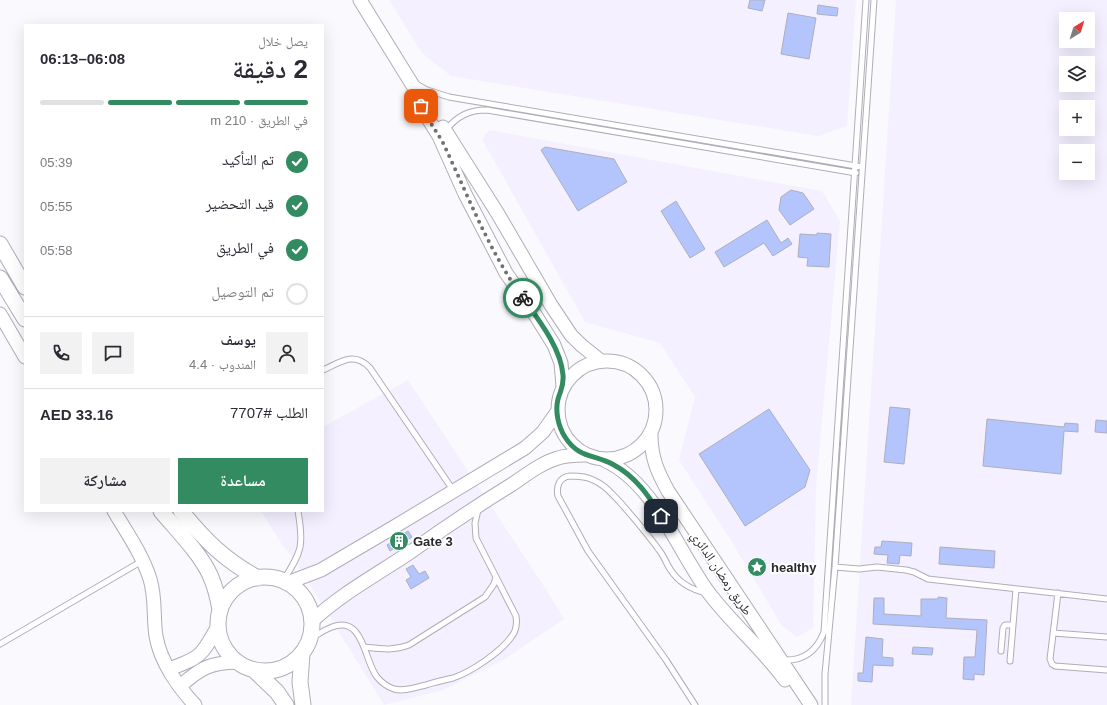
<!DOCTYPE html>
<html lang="ar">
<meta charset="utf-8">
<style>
:root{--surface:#fff;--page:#f2f2f3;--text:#2b2b33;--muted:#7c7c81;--line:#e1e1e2;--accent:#328b61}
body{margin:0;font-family:Helvetica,"Noto Naskh Arabic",sans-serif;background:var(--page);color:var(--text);direction:rtl;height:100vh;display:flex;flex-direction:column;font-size:15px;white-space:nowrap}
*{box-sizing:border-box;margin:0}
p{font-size:13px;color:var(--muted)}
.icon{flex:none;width:22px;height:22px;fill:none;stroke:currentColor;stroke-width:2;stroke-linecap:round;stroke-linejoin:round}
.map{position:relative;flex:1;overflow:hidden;direction:ltr}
.details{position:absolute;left:24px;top:24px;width:300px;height:488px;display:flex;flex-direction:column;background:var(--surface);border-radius:0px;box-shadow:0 4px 16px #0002;direction:rtl}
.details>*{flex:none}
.needle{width:26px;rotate:38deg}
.buttons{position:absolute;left:1059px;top:12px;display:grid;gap:8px}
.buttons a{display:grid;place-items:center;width:36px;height:36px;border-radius:0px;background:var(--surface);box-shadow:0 4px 16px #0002;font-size:20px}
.pin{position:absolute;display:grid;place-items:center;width:34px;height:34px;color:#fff;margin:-17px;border-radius:8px;box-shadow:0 2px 6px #0006}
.courier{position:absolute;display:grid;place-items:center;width:40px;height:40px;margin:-20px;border:3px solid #328b61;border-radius:50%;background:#fff;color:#222;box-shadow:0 1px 5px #0007}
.head em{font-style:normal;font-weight:600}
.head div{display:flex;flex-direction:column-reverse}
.head{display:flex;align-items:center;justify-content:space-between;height:68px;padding:0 16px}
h1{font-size:26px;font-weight:600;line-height:30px}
.bar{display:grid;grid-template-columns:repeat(4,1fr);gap:6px 4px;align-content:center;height:48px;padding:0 16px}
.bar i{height:5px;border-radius:3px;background:var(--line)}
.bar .on{background:var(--accent)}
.bar p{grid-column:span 4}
.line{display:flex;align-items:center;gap:10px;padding:0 16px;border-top:1px solid var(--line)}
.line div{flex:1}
.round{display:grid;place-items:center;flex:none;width:42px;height:42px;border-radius:0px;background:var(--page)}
ol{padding:0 16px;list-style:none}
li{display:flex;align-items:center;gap:12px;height:44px}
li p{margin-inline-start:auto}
li .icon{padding:4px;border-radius:50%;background:var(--accent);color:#fff;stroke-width:4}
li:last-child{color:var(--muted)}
li i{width:22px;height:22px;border:2px solid var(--line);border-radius:50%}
.button{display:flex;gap:8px;margin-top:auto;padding:8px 16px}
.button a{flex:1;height:46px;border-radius:0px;background:var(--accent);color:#fff;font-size:16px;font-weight:600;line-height:46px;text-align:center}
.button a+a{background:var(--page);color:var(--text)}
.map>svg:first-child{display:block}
.built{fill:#f4f0ff;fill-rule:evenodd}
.building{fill:#b4c5fd;stroke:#acafba}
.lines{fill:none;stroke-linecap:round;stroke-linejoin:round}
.service-casing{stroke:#b0adb8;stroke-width:7}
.tertiary-casing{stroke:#b0adb8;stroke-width:15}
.secondary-casing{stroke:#b0adb8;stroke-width:17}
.service{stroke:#fff;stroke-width:5}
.tertiary{stroke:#fff;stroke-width:13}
.secondary{stroke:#fff;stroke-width:15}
.done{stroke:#727175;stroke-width:4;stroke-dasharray:0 7.2}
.route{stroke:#328b61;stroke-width:5}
.labels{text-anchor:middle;stroke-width:3.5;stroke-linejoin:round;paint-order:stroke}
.poi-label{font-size:13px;font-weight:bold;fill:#29282c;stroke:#fff;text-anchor:start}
.street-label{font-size:13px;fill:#29282c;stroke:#fff}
</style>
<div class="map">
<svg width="1107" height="705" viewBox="0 0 1107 705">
<rect width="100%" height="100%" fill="#faf9fd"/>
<!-- built -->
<path class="built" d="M389,0H856L847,126L818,136L451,76L422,53Z
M896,0H1107V705H851ZM1066,19H1088V41H1066ZM1066,63H1088V85H1066ZM1066,107H1088V129H1066ZM1066,151H1088V173H1066Z
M489,130L822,191L840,221L816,487L813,628L797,637L782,626L732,542L679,460L695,397L660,343L585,322L482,139Z
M408,380L547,591L564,619L503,660L443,690L384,705L294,559L283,546L261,511H323V427Z"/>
<!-- building -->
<path class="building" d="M750,0H765L762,11L748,8Z
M818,5L838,8L837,16L817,14Z
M788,13L816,18L809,59L781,54Z
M545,147L614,159L627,182L578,211L541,150Z
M791,190L803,193L814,209L790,225L779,210L781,197Z
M676,201L705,249L690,258L661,211Z
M767,220L781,243L788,238L792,244L773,256L764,243L724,267L715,252Z
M817,233L831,234L829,267L807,266L808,258L798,257L800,234L817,235Z
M890,407L910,409L904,464L884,462Z
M769,409L810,470L805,487L745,526L699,454Z
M987,419L1064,427L1065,423L1078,424V432L1064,431L1061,474L983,466Z
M1096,420L1107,421V433L1095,432Z
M408,531L412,537L390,551L387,545Z
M882,541L912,543L911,556L900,555L899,564L887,563L888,555L874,554L875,547H881Z
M940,547L995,551L994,568L939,564Z
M413,565L419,574L425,571L429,578L411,589L406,580L411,577L406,569Z
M938,597L947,598L946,618L987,620L984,675L974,674V680L963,679L964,657H975L977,630L873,624L874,598H884V614L921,616V599H938Z
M866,637L883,639L882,657L893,658V666L873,665L872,682L858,681V673H863Z
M913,647L933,648L932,655L912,654Z"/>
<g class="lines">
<defs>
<path id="service" d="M416,84L427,90L449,97L862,167
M446,130C457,116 469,110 487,110L856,173
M323,370C341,362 354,351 370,368L453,490
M835,567L859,569L877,567L906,570L914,572L928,579L1107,599
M283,581C302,551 304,546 298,511
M1058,593L1050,659L1052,664L1055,666L1107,670
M1053,633L1107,637
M310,639C317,635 324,630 332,627C364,615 364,661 377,677C381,682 388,687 394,689C405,692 416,687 426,685C435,682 444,680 453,678C471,672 501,652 512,636C516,631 517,623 516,616L476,538L475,523L478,510
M0,644L142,561
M364,647C382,649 392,651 409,645L485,597L494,584L496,577
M1001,651L1003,628L1005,625H1013
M784,660C804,661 817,650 824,632L866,0
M1010,661L1016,589
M695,705L666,660L588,551L558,496C556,487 559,477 570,476C577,476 586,476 593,480C604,484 611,493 619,501C633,517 647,533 659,550C664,556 666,563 670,569C678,582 692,590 707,593
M825,705V674L835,567L874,0"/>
<path id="tertiary" d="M360,0L415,89L424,112L439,136L465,194L506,273L534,313L554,345L561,363L563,386
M443,127L498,214L551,305L571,335L581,345L601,361
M0,314L25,357
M558 410a49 49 0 1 1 98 0a49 49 0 1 1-98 0Z
M651,434C651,457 657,471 668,491L811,705
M604,460C655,483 677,550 709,593C732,624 763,649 785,680
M114,511C127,533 142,554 150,579C156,598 153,617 156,636C160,661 178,687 195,705
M287,583L321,570L394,527L525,448L543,432L557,412
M312,621C342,593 378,574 412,551C444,528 477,506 511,485C526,475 541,463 558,458C567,455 576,455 585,455
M169,669C201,658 202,655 218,626
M180,686C201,668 209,663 237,662"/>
<path id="secondary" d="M0,244L25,287
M0,278L25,319
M161,511C176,529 200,553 210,575C215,586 218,598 220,610
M181,511C205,540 224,560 258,578
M218 624a47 47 0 1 1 94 0a47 47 0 1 1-94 0Z
M302,654L300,682L303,705
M254,670L277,692L286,705"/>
</defs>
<!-- service casing -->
<use href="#service" class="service-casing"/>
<!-- tertiary casing -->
<use href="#tertiary" class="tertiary-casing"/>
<!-- secondary casing -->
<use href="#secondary" class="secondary-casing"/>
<!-- service -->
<use href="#service" class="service"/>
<!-- tertiary -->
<use href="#tertiary" class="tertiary"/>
<!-- secondary -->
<use href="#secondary" class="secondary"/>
</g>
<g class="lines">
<!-- done -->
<path class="done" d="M421,106C427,119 436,130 443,143C468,195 488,250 523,298"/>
<!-- route -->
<path class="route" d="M523,298C538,319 561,348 563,375C564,386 561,389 558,399C555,411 558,426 565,437C579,459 595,454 614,465C635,476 649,496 661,516"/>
</g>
<!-- icons -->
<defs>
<symbol id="building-disc" viewBox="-11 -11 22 22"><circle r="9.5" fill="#328b61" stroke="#fff"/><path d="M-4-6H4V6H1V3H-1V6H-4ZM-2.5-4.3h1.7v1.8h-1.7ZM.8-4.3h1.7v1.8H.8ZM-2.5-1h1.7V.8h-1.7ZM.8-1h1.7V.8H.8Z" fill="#fff"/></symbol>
<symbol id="sight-disc" viewBox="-11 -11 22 22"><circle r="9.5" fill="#328b61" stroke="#fff"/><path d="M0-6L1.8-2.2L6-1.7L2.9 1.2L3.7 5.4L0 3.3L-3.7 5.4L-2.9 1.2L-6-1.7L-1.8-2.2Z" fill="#fff"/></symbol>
</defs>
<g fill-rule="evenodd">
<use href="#building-disc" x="388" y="530" width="22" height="22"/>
<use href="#sight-disc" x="746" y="556" width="22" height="22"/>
</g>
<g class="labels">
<!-- poi labels -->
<g class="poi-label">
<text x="413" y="546">Gate 3</text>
<text x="771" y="572">healthy</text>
</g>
<!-- street labels -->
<g class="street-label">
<text transform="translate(722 573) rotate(56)" y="5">طريق رمضان الدائري</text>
</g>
</g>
</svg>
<div class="buttons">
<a><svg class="needle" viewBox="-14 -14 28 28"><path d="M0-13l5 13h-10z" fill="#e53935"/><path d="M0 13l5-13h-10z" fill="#7c7c81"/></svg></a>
<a><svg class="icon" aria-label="layers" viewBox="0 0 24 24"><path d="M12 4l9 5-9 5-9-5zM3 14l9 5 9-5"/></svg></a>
<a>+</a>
<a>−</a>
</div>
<div class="pin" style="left:421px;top:106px;background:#ea580c"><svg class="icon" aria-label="bag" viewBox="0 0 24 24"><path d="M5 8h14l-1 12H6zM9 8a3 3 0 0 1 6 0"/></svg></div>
<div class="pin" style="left:661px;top:516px;background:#1f2937"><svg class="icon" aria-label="home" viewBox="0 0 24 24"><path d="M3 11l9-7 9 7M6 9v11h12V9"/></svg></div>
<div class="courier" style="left:523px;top:298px"><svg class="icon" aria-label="bike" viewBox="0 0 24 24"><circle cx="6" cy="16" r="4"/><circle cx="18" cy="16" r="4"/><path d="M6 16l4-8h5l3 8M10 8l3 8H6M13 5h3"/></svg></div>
<section class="details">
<div class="head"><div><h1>2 دقيقة</h1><p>يصل خلال</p></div><em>06:08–06:13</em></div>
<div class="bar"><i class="on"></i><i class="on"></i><i class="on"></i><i></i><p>في الطريق · 210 m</p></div>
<ol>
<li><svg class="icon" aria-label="check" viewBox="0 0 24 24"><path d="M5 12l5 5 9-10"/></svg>تم التأكيد<p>05:39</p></li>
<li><svg class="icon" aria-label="check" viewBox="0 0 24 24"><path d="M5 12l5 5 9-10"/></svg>قيد التحضير<p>05:55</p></li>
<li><svg class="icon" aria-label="check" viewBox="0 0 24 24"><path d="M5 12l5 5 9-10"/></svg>في الطريق<p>05:58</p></li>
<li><i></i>تم التوصيل</li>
</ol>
<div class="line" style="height:72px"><a class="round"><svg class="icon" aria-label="person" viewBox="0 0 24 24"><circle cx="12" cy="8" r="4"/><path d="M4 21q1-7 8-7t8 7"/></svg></a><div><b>يوسف</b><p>المندوب · 4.4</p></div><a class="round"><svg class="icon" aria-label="chat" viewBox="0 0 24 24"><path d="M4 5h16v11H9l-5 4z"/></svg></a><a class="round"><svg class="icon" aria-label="phone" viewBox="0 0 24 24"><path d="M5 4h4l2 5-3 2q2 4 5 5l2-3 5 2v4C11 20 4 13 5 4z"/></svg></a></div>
<div class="line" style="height:52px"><div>الطلب #7707</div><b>AED 33.16</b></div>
<div class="button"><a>مساعدة</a><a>مشاركة</a></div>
</section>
</div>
